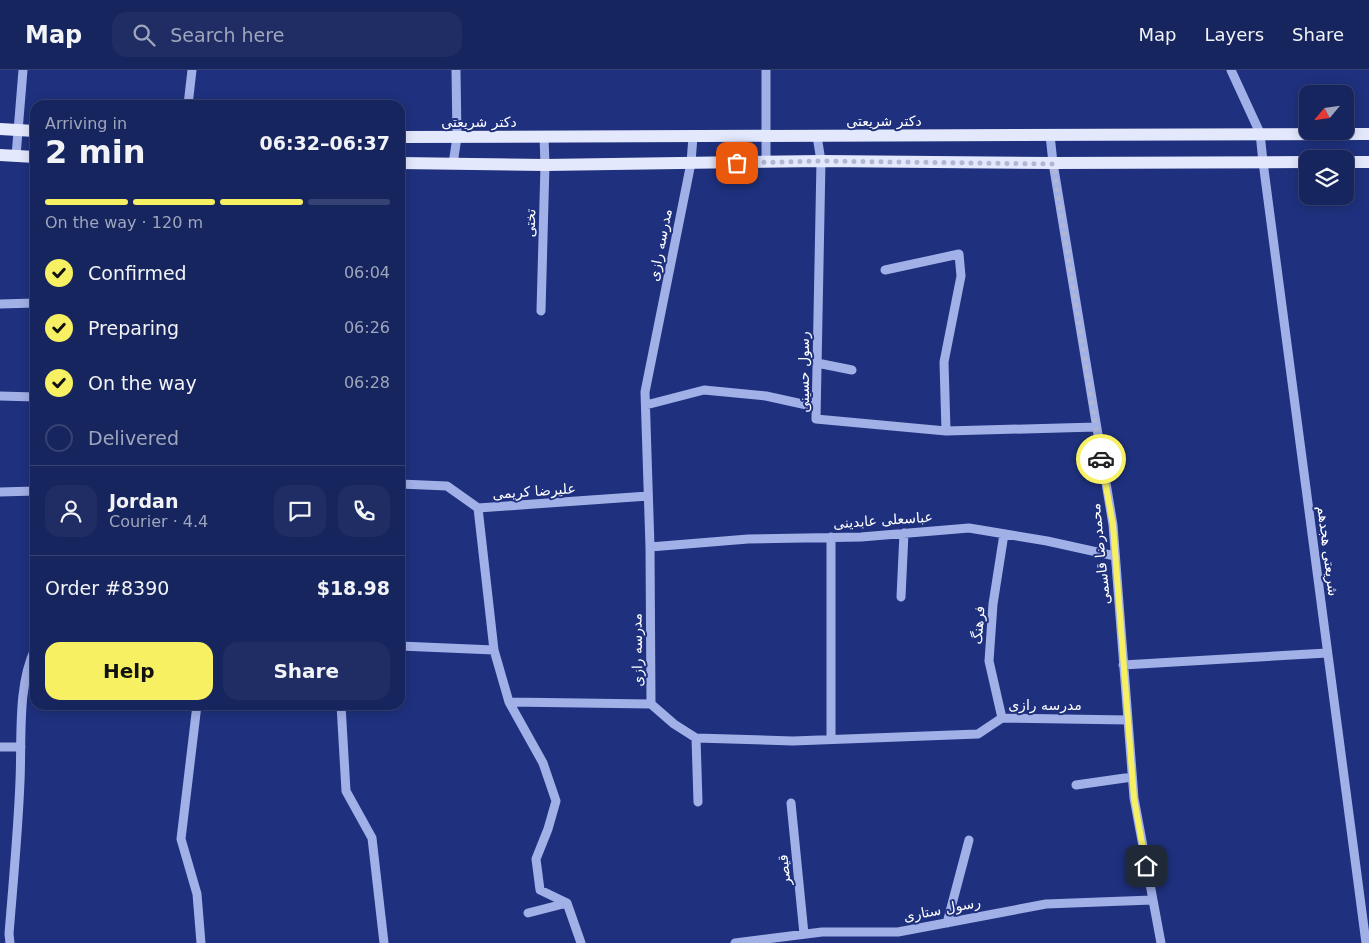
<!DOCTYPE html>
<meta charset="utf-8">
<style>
:root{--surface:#17255e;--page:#202d64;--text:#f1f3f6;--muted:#9ea5bc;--line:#364273;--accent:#f6f062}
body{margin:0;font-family:"DejaVu Sans","Noto Naskh Arabic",sans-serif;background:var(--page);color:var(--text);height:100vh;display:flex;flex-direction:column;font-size:19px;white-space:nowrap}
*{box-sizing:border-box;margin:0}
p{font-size:16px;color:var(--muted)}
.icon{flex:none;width:28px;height:28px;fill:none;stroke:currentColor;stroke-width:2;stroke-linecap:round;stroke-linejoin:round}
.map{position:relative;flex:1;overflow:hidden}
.side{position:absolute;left:30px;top:30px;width:375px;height:610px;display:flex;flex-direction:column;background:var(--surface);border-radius:15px;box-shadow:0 2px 12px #0003,0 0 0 1px var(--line)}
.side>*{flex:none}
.needle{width:32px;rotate:241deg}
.tools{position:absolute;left:1299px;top:15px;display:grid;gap:10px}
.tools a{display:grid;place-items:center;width:55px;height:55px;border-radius:10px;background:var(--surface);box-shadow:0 2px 12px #0003,0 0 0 1px var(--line);font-size:25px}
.pin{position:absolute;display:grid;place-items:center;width:42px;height:42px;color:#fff;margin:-21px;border-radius:10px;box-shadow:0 2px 8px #0006}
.courier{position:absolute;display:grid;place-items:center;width:50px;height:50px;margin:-25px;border:4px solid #f6f062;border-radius:50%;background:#fff;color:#222;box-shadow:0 1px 6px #0007}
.head em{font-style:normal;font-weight:800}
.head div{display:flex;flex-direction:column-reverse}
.head{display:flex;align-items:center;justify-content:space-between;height:85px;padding:0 15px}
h1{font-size:32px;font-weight:800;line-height:38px}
.bar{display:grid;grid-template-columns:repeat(4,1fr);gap:8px 5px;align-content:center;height:60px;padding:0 15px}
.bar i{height:6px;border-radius:4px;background:var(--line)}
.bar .active{background:var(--accent)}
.bar p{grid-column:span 4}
.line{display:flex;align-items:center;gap:12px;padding:0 15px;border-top:1px solid var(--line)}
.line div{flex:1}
.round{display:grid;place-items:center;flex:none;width:52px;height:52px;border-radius:15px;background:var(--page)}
ol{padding:0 15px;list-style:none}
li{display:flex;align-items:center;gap:15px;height:55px}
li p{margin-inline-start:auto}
li .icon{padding:5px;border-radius:50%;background:var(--accent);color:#111;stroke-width:4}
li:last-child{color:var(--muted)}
li i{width:28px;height:28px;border:2px solid var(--line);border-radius:50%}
.button{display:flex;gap:10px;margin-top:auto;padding:10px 15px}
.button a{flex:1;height:58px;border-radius:15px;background:var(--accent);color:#111;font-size:20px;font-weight:800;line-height:58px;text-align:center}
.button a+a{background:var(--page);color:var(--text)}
header{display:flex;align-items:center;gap:30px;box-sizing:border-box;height:70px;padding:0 25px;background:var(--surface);border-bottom:1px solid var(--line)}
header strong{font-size:24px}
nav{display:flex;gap:28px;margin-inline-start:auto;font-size:18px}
.search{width:350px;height:45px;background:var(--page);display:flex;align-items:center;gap:12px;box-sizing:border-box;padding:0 18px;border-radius:15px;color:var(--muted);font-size:19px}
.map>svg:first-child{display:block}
.building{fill:#475aa8;stroke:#c6d0f6}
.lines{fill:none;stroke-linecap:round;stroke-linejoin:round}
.minor{stroke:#a2b0e8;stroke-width:9}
.major{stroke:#e4e8fd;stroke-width:12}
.done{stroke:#b1b7d2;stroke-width:5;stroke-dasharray:0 9}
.route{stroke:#f6f062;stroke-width:6}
.labels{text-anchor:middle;stroke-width:4;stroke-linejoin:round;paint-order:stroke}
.street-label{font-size:14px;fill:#fff;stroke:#1f317e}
</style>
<header>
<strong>Map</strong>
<div class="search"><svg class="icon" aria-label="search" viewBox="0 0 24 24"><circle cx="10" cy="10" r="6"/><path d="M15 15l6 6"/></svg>Search here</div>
<nav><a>Map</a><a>Layers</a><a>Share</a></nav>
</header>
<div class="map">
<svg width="1369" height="873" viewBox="0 0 1369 873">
<rect width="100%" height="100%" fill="#1f317e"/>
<!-- building -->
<path class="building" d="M33,97H35V134H33Z"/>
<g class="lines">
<!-- minor -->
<path class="minor" d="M1231,0L1260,63L1263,92L1366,873
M188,35L192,0
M1050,65L1053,93L1113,455L1134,728L1161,873
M693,66L691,93L645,322L650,477L651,634L674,654L696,668L793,671L978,664L1002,648L1128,650
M817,66L821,91L816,349L946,361L1096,357
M16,86L23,0
M766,92V0
M453,94L457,67L456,0
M885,200L959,184L961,206L944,292L946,361
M0,234L35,233
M541,241L545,95L544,66
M817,293L852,300
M0,326L35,327
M646,335L704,320L766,326L816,337
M400,414L447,416L478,438L648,426
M0,422L35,421
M478,438L494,580L509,632L543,693L556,731L548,759L536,789L540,820L567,833L581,873
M650,477L748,469L861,467L969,458L1047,471L1115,486
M901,527L904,463
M400,576L494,580
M1123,595L1327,583
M509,632L651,634
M197,635L181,769L197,824L201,873
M341,635L346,721L372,768L384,873
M1002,648L989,591L993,534L1004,464
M696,668L698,732
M831,669V467
M0,677H21
M1076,715L1132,707
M791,733L804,864
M528,843L567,833
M947,853L969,770
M10,873L9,864C13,814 18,762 20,711C22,670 17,616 35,579
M735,873L822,862H898L1046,834L1152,830"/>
<!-- major -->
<path class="major" d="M0,59L35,61
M400,67L1369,64
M0,85L35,87
M1345,92H1369
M400,93L545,95L821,91L1053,93L1308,92"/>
</g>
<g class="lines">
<!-- done -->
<path class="done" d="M737,93L821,91L1053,94L1101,389"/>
<!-- route -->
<path class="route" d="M1101,389L1113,455L1134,728L1146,796"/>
</g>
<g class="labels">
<!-- street labels -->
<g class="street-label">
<text x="884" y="56">دکتر شریعتی</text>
<text x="479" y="57">دکتر شریعتی</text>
<text transform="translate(530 153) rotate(-88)" y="5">تختی</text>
<text transform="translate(660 175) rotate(-79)" y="5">مدرسه رازی</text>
<text transform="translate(804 302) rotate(-90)" y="5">رسول حسینی</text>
<text transform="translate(534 421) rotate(-4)" y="5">علیرضا کریمی</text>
<text transform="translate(883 450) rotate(-4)" y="5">عباسعلی عابدینی</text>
<text transform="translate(1328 481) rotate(83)" y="5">شریعتی هجدهم</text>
<text transform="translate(1100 484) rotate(-96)" y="5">محمدرضا قاسمی</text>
<text transform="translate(978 555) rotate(-85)" y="5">فرهنگ</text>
<text transform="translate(637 580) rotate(-91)" y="5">مدرسه رازی</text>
<text x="1045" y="640">مدرسه رازی</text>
<text transform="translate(784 800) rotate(-96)" y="5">قیصر</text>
<text transform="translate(942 839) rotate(-11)" y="5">رسول ستاری</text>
</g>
</g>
</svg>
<div class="tools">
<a><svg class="needle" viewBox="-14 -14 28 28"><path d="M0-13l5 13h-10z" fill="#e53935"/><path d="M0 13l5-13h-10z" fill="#9ea5bc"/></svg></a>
<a><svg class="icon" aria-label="layers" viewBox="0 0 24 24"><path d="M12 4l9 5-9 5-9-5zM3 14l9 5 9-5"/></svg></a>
</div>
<div class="pin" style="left:737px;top:93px;background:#ea580c"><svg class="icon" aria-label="bag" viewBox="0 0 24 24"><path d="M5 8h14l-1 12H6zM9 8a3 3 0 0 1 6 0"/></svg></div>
<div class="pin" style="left:1146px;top:796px;background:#1f2937"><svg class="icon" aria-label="home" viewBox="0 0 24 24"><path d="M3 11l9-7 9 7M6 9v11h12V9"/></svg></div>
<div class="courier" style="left:1101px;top:389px"><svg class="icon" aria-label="car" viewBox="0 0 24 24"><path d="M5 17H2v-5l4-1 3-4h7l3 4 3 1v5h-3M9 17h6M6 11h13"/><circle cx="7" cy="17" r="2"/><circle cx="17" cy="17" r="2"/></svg></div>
<section class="side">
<div class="head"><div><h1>2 min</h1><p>Arriving in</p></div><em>06:32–06:37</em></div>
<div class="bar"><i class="active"></i><i class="active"></i><i class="active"></i><i></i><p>On the way · 120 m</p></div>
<ol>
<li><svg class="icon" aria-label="check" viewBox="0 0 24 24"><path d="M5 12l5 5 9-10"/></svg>Confirmed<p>06:04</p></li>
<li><svg class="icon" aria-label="check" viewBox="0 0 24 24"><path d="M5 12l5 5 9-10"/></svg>Preparing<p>06:26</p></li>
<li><svg class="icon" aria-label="check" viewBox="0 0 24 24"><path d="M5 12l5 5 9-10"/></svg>On the way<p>06:28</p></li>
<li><i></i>Delivered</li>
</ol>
<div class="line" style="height:90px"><a class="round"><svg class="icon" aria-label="person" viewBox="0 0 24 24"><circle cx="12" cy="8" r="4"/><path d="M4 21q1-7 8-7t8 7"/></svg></a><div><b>Jordan</b><p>Courier · 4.4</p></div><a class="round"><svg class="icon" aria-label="chat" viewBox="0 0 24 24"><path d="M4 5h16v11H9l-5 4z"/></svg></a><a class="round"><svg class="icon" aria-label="phone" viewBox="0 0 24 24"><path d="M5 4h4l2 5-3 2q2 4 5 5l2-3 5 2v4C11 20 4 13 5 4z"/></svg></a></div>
<div class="line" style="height:65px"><div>Order #8390</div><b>$18.98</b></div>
<div class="button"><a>Help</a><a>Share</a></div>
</section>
</div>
